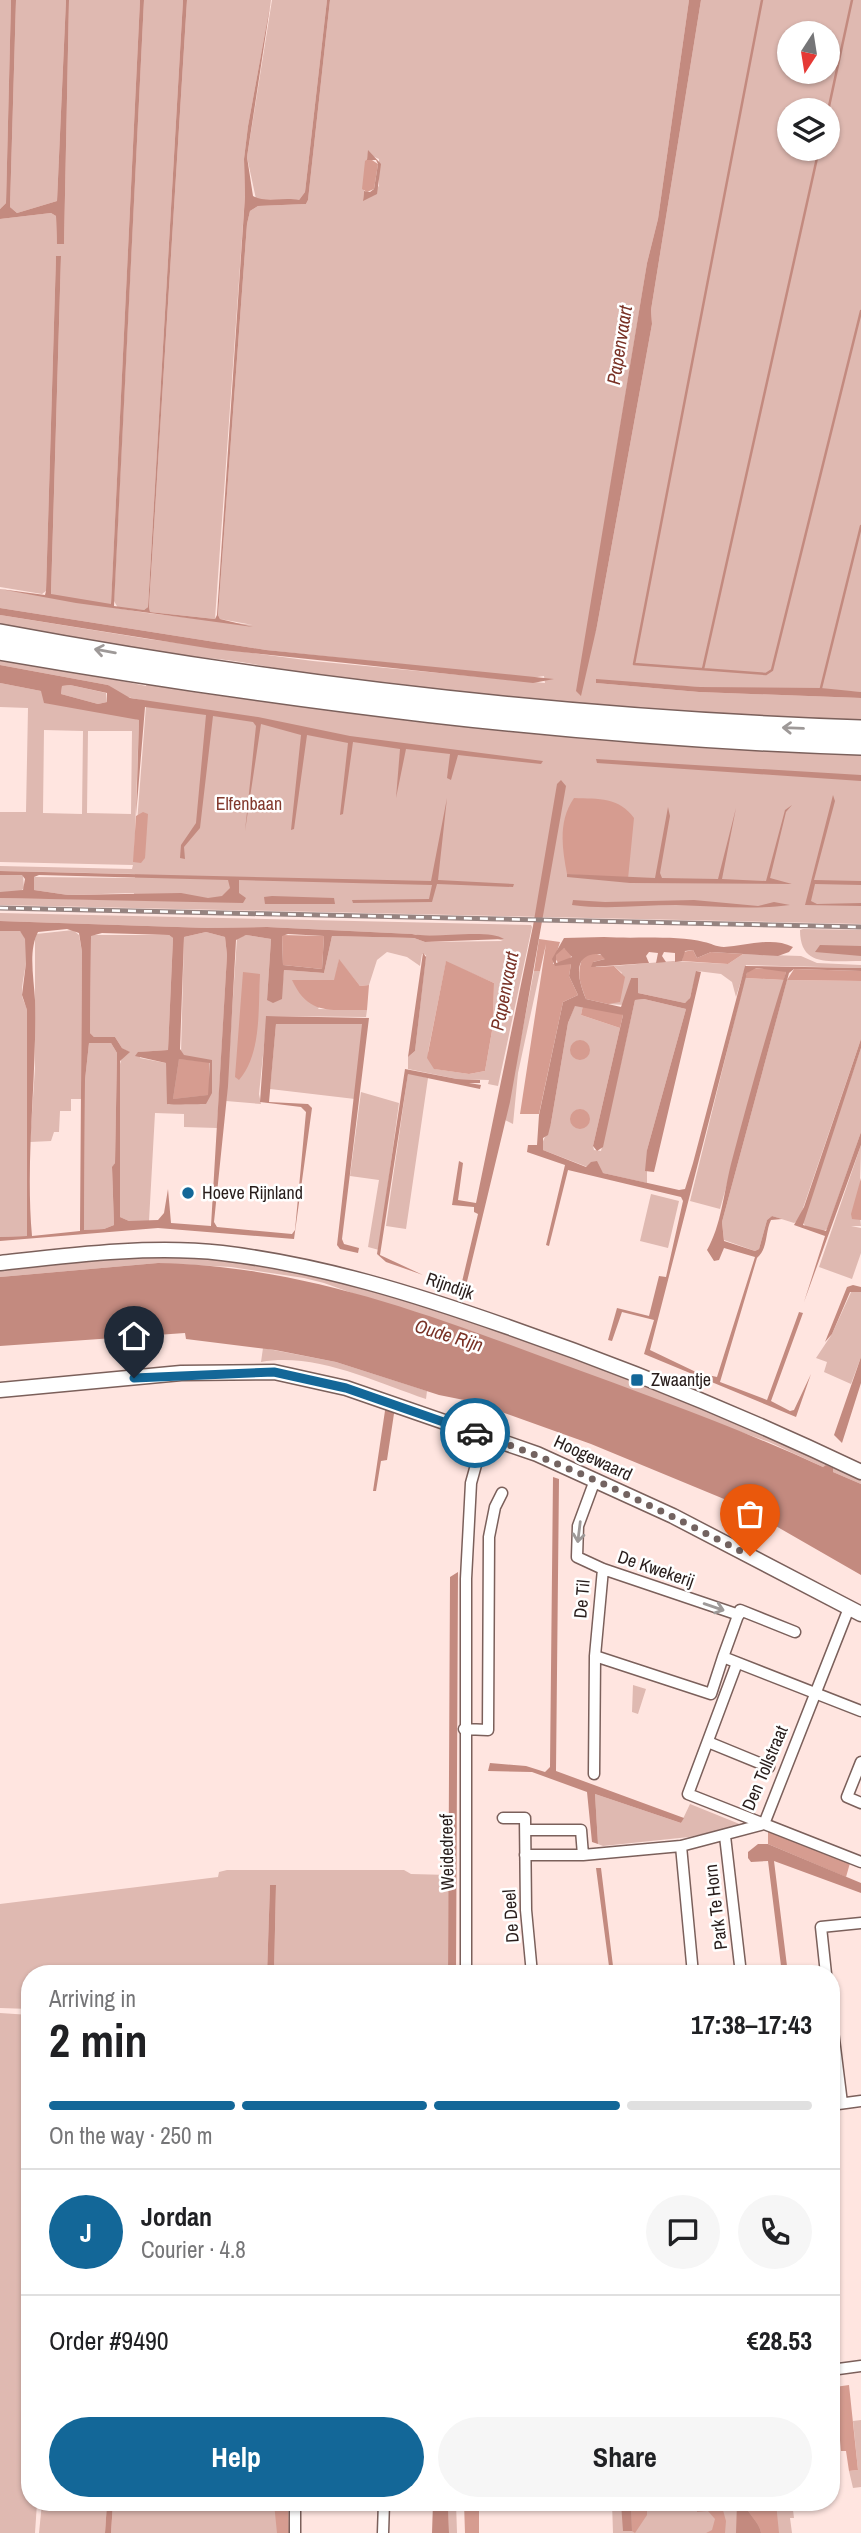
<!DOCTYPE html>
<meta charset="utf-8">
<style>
:root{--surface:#fff;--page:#f6f6f6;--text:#202124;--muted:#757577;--line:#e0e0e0;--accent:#136798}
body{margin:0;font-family:"Archivo Narrow",sans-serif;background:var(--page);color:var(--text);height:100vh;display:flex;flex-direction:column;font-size:26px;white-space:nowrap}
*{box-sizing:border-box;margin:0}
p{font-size:23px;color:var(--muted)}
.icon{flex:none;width:38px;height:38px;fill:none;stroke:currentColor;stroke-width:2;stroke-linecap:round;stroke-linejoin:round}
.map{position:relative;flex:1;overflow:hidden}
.side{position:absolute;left:21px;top:1965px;width:819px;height:546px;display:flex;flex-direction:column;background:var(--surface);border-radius:28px;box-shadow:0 2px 5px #0004}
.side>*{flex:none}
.needle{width:46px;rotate:192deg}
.controls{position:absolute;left:777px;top:21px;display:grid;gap:14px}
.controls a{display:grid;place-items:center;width:63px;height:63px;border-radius:50%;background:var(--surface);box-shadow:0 2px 5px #0004;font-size:35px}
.pin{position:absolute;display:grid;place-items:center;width:60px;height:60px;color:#fff;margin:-72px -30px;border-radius:50% 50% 50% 0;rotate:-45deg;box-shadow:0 0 7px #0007}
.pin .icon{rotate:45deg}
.courier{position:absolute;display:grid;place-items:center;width:70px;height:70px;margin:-35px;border:5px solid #136798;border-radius:50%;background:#fff;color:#222;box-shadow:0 2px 9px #0007}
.overview em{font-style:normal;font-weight:700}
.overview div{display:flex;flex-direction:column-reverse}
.overview{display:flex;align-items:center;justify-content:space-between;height:119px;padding:0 28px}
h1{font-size:46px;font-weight:700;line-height:52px}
.bar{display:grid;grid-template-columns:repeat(4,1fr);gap:10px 7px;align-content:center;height:84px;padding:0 28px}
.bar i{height:9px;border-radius:5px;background:var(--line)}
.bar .selected{background:var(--accent)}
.bar p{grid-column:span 4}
.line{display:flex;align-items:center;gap:18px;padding:0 28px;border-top:2px solid var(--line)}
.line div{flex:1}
.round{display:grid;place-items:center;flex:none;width:74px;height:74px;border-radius:37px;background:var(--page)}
.action{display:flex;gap:14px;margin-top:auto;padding:14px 28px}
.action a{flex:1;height:80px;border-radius:42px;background:var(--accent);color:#fff;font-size:28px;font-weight:700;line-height:80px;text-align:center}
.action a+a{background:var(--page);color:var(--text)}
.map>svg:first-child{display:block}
.green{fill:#dfb9b1;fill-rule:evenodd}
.forest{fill:#d69c90}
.water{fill:#c38a7f;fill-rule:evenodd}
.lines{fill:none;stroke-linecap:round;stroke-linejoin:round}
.stream{stroke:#c38a7f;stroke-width:2.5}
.street-casing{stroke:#7b605b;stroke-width:13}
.secondary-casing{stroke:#7b605b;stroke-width:17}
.highway-casing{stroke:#7b605b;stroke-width:22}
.street{stroke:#fff;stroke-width:10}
.secondary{stroke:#fff;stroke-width:14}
.highway{stroke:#fff;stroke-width:19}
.rail-casing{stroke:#968380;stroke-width:5}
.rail{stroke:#fff;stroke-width:2.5;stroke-dasharray:8;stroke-linecap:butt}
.oneway{stroke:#9e9998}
.done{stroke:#736360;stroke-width:7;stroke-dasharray:0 12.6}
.route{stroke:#136798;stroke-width:9}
.poi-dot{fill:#136798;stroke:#fff;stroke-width:2.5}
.labels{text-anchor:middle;stroke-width:5;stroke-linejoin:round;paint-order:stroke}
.park-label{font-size:18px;fill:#82392d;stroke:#fff}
.poi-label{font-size:18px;fill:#281d1b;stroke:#fff;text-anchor:start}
.street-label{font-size:18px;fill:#281d1b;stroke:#fff}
.water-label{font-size:19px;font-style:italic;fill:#793226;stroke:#fff}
</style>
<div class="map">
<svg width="861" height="2533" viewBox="0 0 861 2533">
<rect width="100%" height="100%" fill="#ffe5e0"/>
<!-- green -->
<path class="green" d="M0,0H11L6,203L0,209Z
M16,0H66L57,201L17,213L10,207Z
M69,0H140L111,605L107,606L51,595L61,256H56L46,591L42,594L0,587V219L51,213L56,216L57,243L64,244Z
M144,0H183L148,607L144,610L118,608L114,601Z
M187,0H271L248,126L244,159L245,196L215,619L150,612L149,607Z
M272,0H327L305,192L299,200L256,199L247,157Z
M330,0H689L658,219L647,263L577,692L597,626L652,324L651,310L701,0H861V692C807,689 753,690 699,687C664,685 631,681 596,683L699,692L861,698V722L580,708L300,674C251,661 208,658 158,653C105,647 52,635 0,626V615L148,639L313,661L545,683L544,676L531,678L266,650L0,608V589L147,613L253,625L220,619L218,615L247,224L250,211L258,206L306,204L308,200ZM789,33H828V72H789ZM789,110H828V149H789ZM368,154L379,159V186L363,200Z
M0,656L146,686L147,680L242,696L578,737L861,752V924L0,905V898L133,900L134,893L68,895L34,890V877L135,878V874L0,871V866L132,869L133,865L0,862V812H26L28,708L0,707V683L41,691L139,720L134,862L146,706V701L122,696L108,685L0,665ZM44,730L83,731L82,814L43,813ZM88,731H132L131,814L87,813Z
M70,685L106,693L107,702L98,704L61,694L62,686Z
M0,875H23L24,888L20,892H0Z
M0,913L531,925L532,927L498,1086L488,1084L489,1080L457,1079L408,1069V1057L415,1051L426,955L422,954L420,966L407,957L387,952L377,960L369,985L360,986L339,960L335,980L318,1009L367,1010L366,1017L267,1016L259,1094L261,1104L226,1101L237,938L246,935L271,939L267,1000L281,997L284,970L324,973L332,936L414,938L425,942L503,941C473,929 442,940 412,934L267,927L207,928L0,921ZM446,962L494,983L493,1025L485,1071L469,1074L435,1069L428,1052Z
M803,929L861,930V961C832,960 800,969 800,930Z
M73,930L79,935L82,952L81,1099H71V1111H60L59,1132H54L51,1141L30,1142L35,1068V939L36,934Z
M0,931H20C35,945 21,976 22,994C22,999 26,1005 27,1010V1236L0,1237Z
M206,932L225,937L227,955L217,1128L184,1127V1114L155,1113L149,1221H129L120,1217V1064L122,1057L129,1052L122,1048L115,1037H94L90,1033L91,935H169L173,938L168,1050L139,1052L140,1058L166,1063L168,1082L181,1054L184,937Z
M743,954L801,956L817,963L861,965V968L746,965L736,997L732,982L721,974L697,971L689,1001L685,1003L638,993V981L631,978L624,1005L608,1004L622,973L614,966L673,961L728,964Z
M534,971H540L518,1073L513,1124L505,1120Z
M745,978L784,980L720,1209L690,1201Z
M787,980L861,981V1039L799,1220L794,1223L772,1216L767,1220L759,1249L755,1251L724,1240L722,1222Z
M644,999L686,1009L647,1150V1183L603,1173L543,1150L541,1146L551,1123L568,1023L575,1005H583L581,1015L620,1028L593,1146L594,1150L601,1151L635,1000Z
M283,1022L363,1024L355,1099L270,1089L276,1024Z
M89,1043H111L117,1053L115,1163L112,1168L114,1225L104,1229L84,1230L85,1080Z
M861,1048V1132L827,1229L822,1232L806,1227L802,1221Z
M408,1073L428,1078L406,1229L386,1226Z
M361,1092L399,1103L379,1250L368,1247L379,1180L350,1176Z
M861,1145C861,1173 858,1200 861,1226H851L861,1228V1253L852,1279L819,1267Z
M651,1194L679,1201L668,1248L640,1241Z
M150,1254L221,1257L333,1272L626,1375L861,1475V1484L833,1472V1468L827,1465L823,1467L769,1442L324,1283L304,1278L231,1267L158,1263L0,1277V1267Z
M852,1290L861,1292V1357L851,1384L824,1372L827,1362L816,1358L832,1334Z
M263,1348L336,1362L427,1391L426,1399C375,1382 315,1352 261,1362Z
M633,1685L646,1689L638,1714L632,1712Z
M595,1794L681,1823L690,1804L742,1825L689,1837L603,1846L598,1844Z
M227,1870H404L411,1874L449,1875L448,1974H274L276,1885H270L267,1974H30V2009L0,2008V1904L218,1877L219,1872Z
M0,2013L30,2015V2502L37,2503L35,2533H0Z
M831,2301L838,2360L831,2361Z
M861,2420V2487L853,2488L849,2471L858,2470L853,2421Z
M42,2503H107L105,2533H39Z
M113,2503H288L289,2533H111Z
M448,2503H456L457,2533H449Z
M612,2503H786L787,2511L793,2510L794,2518H790L792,2533H613Z"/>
<!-- forest -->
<path class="forest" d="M369,158L378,164L374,189L367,192L362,189L365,161Z
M574,798C599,799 619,797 634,818L628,879L567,874C562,848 558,821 574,798Z
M143,812L148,814L145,858L141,863L133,862L136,816Z
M282,935L324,936L322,969L283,965Z
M539,939L560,942L553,964H571L569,976L578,995L563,1002L539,1114H520L546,944L540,971H534Z
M555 956a8 8 0 1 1 16 0a8 8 0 1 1-16 0Z
M693,950L697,958L711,952L743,954L728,964L682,961L683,952Z
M593,953L605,956V959L593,962L596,967L614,966L625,977L620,1002L608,1004L586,999C580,983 576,973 583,957Z
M339,959L360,986L369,985L367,1010C332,1009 309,1017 292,980H334Z
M446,961L494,983L493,1025L485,1071L469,1074L434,1069L427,1058Z
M753,968L783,970L786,972L784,980L745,978L748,971Z
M794,969L861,971V981L787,980Z
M243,972L260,974C258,1007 262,1054 239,1080L235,1077Z
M583,1005L620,1013L623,1015L620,1028L581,1015Z
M570 1050a10 10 0 1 1 20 0a10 10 0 1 1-20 0Z
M179,1059L209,1062V1095L173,1099Z
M570 1119a10 10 0 1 1 20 0a10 10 0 1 1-20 0Z
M861,1178V1220L852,1219L851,1214Z
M768,1831L850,1863L846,1877L768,1844Z
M849,2385L858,2470L849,2471L846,2451H841L835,2387Z
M274,2503H288L289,2533H277Z
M464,2503H479V2533H465Z
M631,2503H647V2515L635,2533L632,2531Z
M697,2503H721L726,2521L725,2533H706L712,2530L715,2519L708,2511L697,2512Z
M744,2503H776L779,2533H761C759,2521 748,2515 744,2503Z"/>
<!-- water -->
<path class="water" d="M11,0H16L10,207L17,213L57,201L66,0H69L64,244H57L56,216L51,213L0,219V209L6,203Z
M140,0H144L114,606L144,610L148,607L183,0H187L149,607L150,612L215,619L217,615L245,196L244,159L248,126L271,0L247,157L253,196C264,203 284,197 299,200L305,192L327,0H330L308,200L306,204L258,206L250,211L247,224L218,615L220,619L253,627L76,603L0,589L45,595L46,591L56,256H61L51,594L111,604Z
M689,0H701L651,310L652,324L597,626L581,696L576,691L647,263L658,219Z
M368,150L381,164L377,194L363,201L364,191L370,192L374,189L378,164L376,160H367Z
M0,608L266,650L554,679L533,683L213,649L0,615Z
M0,665L108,685L130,698L258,717L350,736L543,761L541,764L458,755L451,780L447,778L450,754L406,749L396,798L400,749L353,742L343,814L340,815L348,743L307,735L294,829L291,830L301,735L261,724L245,831L256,726L253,722L213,716L200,828L184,847L185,859L180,858L181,845L196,823L206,715L145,707L136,816L139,720L44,703L41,691L0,683ZM70,685L107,693V702L98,704L61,694L62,686Z
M596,679L700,687L821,688L861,692V698L699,692L596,683Z
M596,759L861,775V781L597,763Z
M561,780L566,786L510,1102L465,1290L429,1277L461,1286L478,1214L474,1212V1207L452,1205L459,1161L463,1163L458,1200L476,1203L533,926L557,784Z
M833,795L835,801L814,880L861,881V885L815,884L811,901L817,904L861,903V906L805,905Z
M447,798L438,880L514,884L513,887L437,884L432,902L353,903L352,900L429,899L432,885L239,880V893L246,898L243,903L0,898V892L23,890L25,879L22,875H0V871L431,881ZM39,875L228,880L230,888L222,896L208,898L181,893L68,895L34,890V877Z
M792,805L786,812L770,878L792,884L630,883L567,877V874L655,878L668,807L670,816L660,873L662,878L718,879L736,808L722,879L766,881L785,810Z
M272,896L334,898L335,904H265L264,897Z
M573,900L605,902L694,900L758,906L774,902L790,905C755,910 714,906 676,905C642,905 606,910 572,905Z
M0,921L207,928L267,927L412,934C435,939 488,928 504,939L425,942L414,938L332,936L324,973L284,970L282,999L273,1003L267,1000L271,939L246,935L236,940L228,1086L214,1222L217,1227L292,1234L295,1230L306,1112L301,1107L260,1102L266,1016L369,1018L342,1239L344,1244L359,1248L358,1253L340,1249L337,1245L362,1024H276L269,1102L308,1104L312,1108L294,1239L158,1228L0,1241V1237L27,1236V1010L22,995L26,963L25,939L20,931H0ZM67,929L79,933L82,952L80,1231L32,1236C25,1158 37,1079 35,1000C34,979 28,951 38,932ZM206,932L225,937L227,955L211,1226L171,1223L168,1189L164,1213L158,1220L129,1221L120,1217V1061L130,1052L122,1048L115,1037H94L90,1033L91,936L102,933L169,935L173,938L168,1050L138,1052L135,1056L166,1063L167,1104C171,1105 199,1104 206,1104L212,1093V1060L184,1055L180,1049L184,937ZM288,934L324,936L322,969L283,965L282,936ZM89,1043H111L117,1053L115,1163L112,1167L114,1225L104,1229L84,1230L85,1080ZM179,1059L210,1063L208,1095L173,1099Z
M604,937C634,939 675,935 704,942C711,943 716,947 724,947C747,946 772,936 793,947L789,952L778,956L711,952L697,958L693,950L685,951L682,961L675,962V953L664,952L662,956L666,962L656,963L658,953L649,952L646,956L649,963L591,967L593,962L605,959L600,954C571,953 578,980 586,999L621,1007L631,978H638V993L685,1003L690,998L696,971L701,972L654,1172L645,1171L647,1150L686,1009L644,999L635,1000L603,1147L597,1151L593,1146L623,1015L575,1006L568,1023L551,1123L548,1135L543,1138V1150L586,1167L591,1162L597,1161L603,1173L679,1190L685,1189L693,1163L745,966L861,968V971L794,969L789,973L722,1222L724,1241L755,1251L759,1249L767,1220L772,1216L782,1219L771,1220C765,1232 768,1249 757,1258L720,1382L767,1400L799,1312L803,1313L771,1401L790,1411L794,1410L811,1374L796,1417L644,1354L654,1320L622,1312L612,1341L608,1340L617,1308L649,1316L659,1276L666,1277L683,1201L681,1197L568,1170L549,1246L546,1245L565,1165L527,1152L528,1145H537L539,1115L563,1002L578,995L569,976L571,964L555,966L552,959L564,938ZM564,948L572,957L556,963V955ZM756,968L786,972C766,1034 748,1100 731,1164C724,1192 721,1226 707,1250L714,1261L719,1260L724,1248L755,1257L717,1377L698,1373L650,1350L747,973Z
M820,945L861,946V956L815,952Z
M423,953L426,957L415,1051L408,1057Z
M861,1039V1048L803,1225L826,1231L861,1132V1145L804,1302L825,1236L794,1225L804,1207Z
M405,1069L457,1079L480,1080V1083H469L481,1085L480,1089L408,1074L380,1255L423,1275L386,1262L377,1254Z
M158,1263C304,1266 427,1314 562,1364C650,1396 738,1428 823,1467L826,1465L833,1468V1472L861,1484V1575L741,1506L591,1444L474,1402L439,1395L336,1362L275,1350L186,1339L185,1333L0,1346V1277Z
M853,1285L861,1287V1292H850L832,1334L825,1342L847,1287Z
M861,1357V1383L842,1443L834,1435Z
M386,1404L395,1407L387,1460L381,1461L376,1491H373Z
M553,1477L559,1479L556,1771L684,1818L681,1823L595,1794L598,1844L592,1842L587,1792L532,1772L488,1771L490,1763L526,1766L545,1772L550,1767Z
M458,1572L456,1974H448L450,1577Z
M758,1844H768L861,1883V1893L774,1861L788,1974H782L768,1861L751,1862L748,1858V1852Z
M596,1868H601L614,1974H610Z
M270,1885H276L274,1974H267Z
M107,2503H113L111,2533H105Z
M433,2503H448L449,2533H432Z
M621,2503H631L632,2531H623Z
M737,2503H744C748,2515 759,2521 761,2533H736Z"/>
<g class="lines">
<!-- stream -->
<path class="stream" d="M762,0L634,664L766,674L772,670L861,311
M828,111L852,0
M703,669L819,149
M821,688L861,526"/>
<defs>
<path id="street" d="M595,1480L578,1526L577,1557L603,1569L739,1615
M795,1632L740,1610L723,1657L861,1711
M595,1656L711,1694L723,1657
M737,1663L688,1794L861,1862
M464,1729L488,1730L489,1537L495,1507L502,1493
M708,1742L769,1767
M861,1762L847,1797L861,1803
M594,1774L595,1656L603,1569
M503,1818H525L526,1910L532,1974
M725,1836L741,1974
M525,1855H583L581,1830H526
M583,1855L681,1846
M466,1974V1579L471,1483L484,1436
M693,1974L681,1846L764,1824L849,1608
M826,1974L821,1927L861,1923
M831,2015L842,2103
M831,2105L861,2101
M831,2370L861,2366
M295,2502V2533
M383,2533L384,2502"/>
<path id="secondary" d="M0,1263C72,1255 150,1245 222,1253C322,1265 414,1294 508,1327C629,1369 746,1417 861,1472
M0,1390L181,1373L274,1372L346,1388L537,1454L673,1516L861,1614"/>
<path id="highway" d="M0,634C284,687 572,720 861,730
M0,650C285,699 572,736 861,745"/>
</defs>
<!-- street casing -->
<use href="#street" class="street-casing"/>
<!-- secondary casing -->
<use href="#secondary" class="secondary-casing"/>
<!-- highway casing -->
<use href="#highway" class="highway-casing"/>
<!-- street -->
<use href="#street" class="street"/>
<!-- secondary -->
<use href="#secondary" class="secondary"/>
<!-- highway -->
<use href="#highway" class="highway"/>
<defs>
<path id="rail" d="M0,908L861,927"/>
</defs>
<!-- rail casing -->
<use href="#rail" class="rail-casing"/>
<!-- rail -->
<use href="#rail" class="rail"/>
</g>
<!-- one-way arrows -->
<defs><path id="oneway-shaft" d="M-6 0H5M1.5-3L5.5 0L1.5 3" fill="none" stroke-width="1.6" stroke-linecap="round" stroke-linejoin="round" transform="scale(1.75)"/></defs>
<g class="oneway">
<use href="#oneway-shaft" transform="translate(105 651) rotate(-170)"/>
<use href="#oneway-shaft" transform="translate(793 728) rotate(-178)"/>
<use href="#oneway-shaft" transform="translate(579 1532) rotate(97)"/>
<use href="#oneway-shaft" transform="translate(714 1607) rotate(19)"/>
</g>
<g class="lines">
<!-- done -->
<path class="done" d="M475,1433C571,1465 661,1510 750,1556"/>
<!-- route -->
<path class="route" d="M134,1378L274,1372L346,1388L475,1433"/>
</g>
<!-- markers -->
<g class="poi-dot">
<circle cx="188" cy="1193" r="7"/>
<rect x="630" y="1373" width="14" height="14" rx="3.5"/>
</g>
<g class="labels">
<!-- park labels -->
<g class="park-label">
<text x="249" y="810">Elfenbaan</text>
</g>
<!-- poi labels -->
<g class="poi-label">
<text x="202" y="1199">Hoeve Rijnland</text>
<text x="651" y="1386">Zwaantje</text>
</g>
<!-- street labels -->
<g class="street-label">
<text transform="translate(450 1286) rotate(19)" y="6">Rijndijk</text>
<text transform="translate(593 1458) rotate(25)" y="6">Hoogewaard</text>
<text transform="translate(656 1569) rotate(19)" y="6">De Kwekerij</text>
<text transform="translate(582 1599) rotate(-85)" y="6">De Til</text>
<text transform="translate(765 1768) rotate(-67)" y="6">Den Tollstraat</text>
<text transform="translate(447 1852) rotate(-91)" y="6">Weidedreef</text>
<text transform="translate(716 1907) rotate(-97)" y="6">Park Te Horn</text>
<text transform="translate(511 1916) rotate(-94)" y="6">De Deel</text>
</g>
<!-- water labels -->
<g class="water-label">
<text transform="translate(619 345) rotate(-81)" y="7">Papenvaart</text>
<text transform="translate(504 991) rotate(-79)" y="7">Papenvaart</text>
<text transform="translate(449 1335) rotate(17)" y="7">Oude Rijn</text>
</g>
</g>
</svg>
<div class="controls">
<a><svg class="needle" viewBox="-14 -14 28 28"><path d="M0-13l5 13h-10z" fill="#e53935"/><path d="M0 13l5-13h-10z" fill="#757577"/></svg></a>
<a><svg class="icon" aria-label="layers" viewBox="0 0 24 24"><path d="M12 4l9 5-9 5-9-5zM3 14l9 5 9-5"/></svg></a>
</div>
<div class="pin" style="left:750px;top:1556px;background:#ea580c"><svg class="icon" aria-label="bag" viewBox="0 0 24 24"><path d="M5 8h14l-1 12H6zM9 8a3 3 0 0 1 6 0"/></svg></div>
<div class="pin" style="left:134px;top:1378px;background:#1f2937"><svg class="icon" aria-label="home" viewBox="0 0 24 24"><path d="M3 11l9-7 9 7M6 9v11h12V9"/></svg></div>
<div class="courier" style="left:475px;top:1433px"><svg class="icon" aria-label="car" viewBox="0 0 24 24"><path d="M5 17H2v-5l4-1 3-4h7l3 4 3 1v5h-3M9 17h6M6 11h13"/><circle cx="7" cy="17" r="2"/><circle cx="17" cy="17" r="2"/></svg></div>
<section class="side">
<div class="overview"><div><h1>2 min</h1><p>Arriving in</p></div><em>17:38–17:43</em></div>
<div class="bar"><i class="selected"></i><i class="selected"></i><i class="selected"></i><i></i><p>On the way · 250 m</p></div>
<div class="line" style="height:126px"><b class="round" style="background:var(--accent);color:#fff">J</b><div><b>Jordan</b><p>Courier · 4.8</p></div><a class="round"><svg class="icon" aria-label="chat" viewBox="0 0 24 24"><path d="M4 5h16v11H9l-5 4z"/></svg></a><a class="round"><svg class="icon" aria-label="phone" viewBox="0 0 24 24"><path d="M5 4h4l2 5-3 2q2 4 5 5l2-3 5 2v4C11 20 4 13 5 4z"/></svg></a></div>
<div class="line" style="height:91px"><div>Order #9490</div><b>€28.53</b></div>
<div class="action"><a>Help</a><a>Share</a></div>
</section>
</div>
